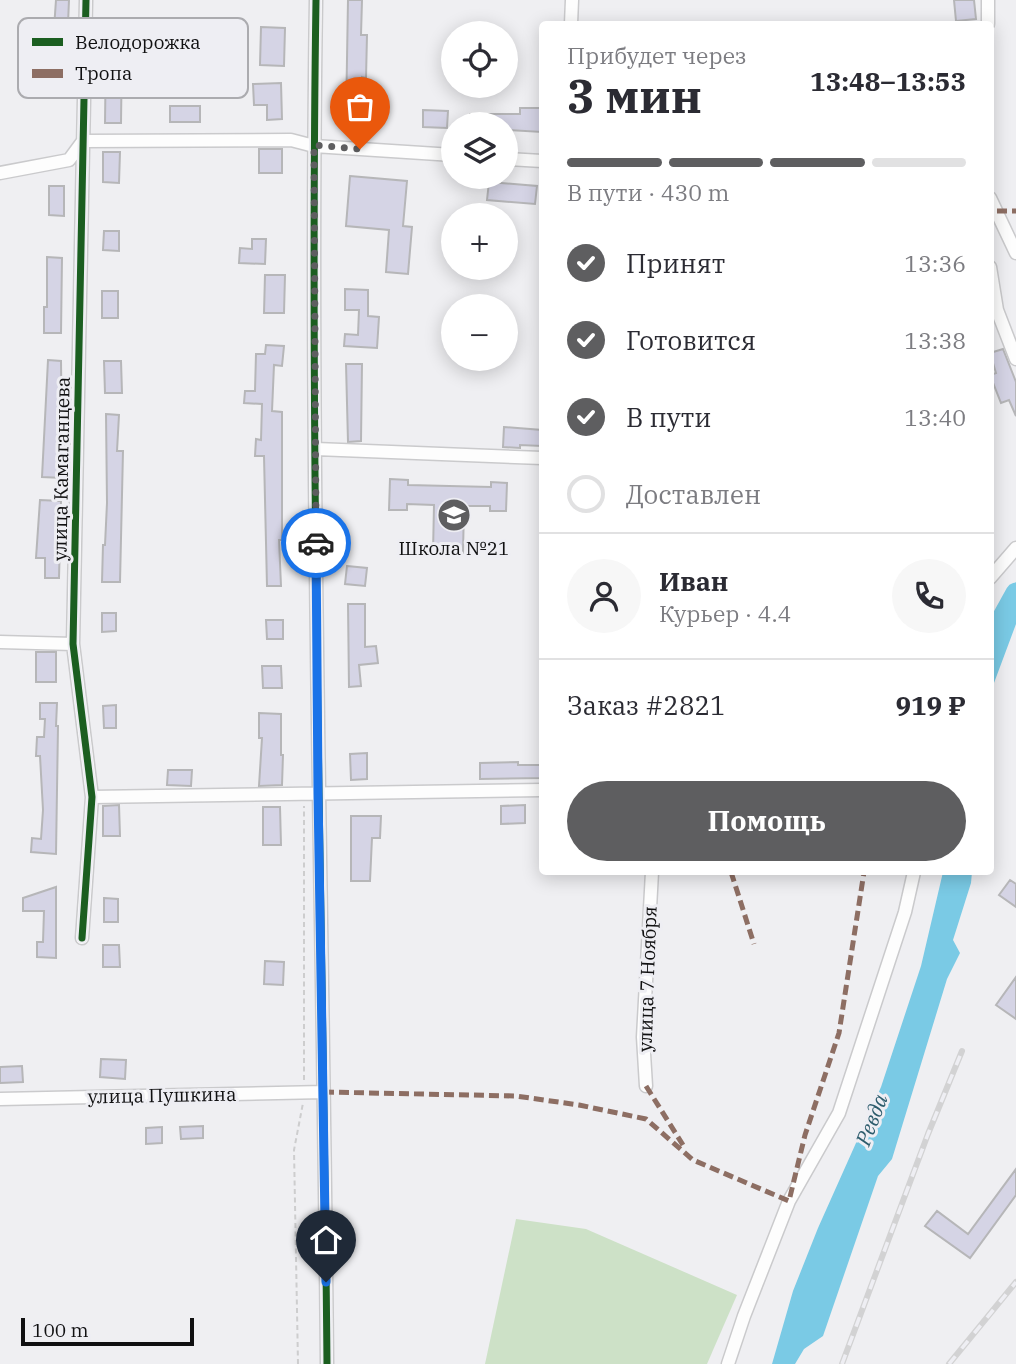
<!DOCTYPE html>
<html lang="ru">
<meta charset="utf-8">
<style>
:root{--surface:#fff;--page:#f7f7f7;--text:#2b2b33;--muted:#7c7c81;--line:#e1e1e2;--accent:#5e5e60}
body{margin:0;font-family:"IBM Plex Serif",serif;background:var(--page);color:var(--text);height:100vh;display:flex;flex-direction:column;font-size:26px;white-space:nowrap}
*{box-sizing:border-box;margin:0}
p{font-size:23px;color:var(--muted)}
.icon{flex:none;width:38px;height:38px;fill:none;stroke:currentColor;stroke-width:2;stroke-linecap:round;stroke-linejoin:round}
.map{position:relative;flex:1;overflow:hidden}
.sheet{position:absolute;left:539px;top:21px;width:455px;height:854px;display:flex;flex-direction:column;background:var(--surface);border-radius:7px;box-shadow:0 4px 18px #0003}
.sheet>*{flex:none}
.controls{position:absolute;left:441px;top:21px;display:grid;gap:14px}
.controls a{display:grid;place-items:center;width:77px;height:77px;border-radius:50%;background:var(--surface);box-shadow:0 4px 18px #0003;font-size:35px}
.scale{position:absolute;left:21px;bottom:18px;width:173px;box-sizing:border-box;padding-left:7px;border:4px solid #101011;border-top:0;font-size:19px;line-height:24px;white-space:nowrap;color:#101011;-webkit-text-stroke:5px #eeeef3;paint-order:stroke}
.pin{position:absolute;display:grid;place-items:center;width:60px;height:60px;color:#fff;margin:-72px -30px;border-radius:50% 50% 50% 0;rotate:-45deg;box-shadow:0 0 7px #0007}
.pin .icon{rotate:45deg}
.courier{position:absolute;display:grid;place-items:center;width:70px;height:70px;margin:-35px;border:5px solid #1a73e8;border-radius:50%;background:#fff;color:#222;box-shadow:0 2px 9px #0007}
.head em{font-style:normal;font-weight:800}
.head div{display:flex;flex-direction:column-reverse}
.head{display:flex;align-items:center;justify-content:space-between;height:119px;padding:0 28px}
h1{font-size:46px;font-weight:800;line-height:52px}
.bar{display:grid;grid-template-columns:repeat(4,1fr);gap:10px 7px;align-content:center;height:84px;padding:0 28px}
.bar i{height:9px;border-radius:5px;background:var(--line)}
.bar .on{background:var(--accent)}
.bar p{grid-column:span 4}
.line{display:flex;align-items:center;gap:18px;padding:0 28px;border-top:2px solid var(--line)}
.line div{flex:1}
.round{display:grid;place-items:center;flex:none;width:74px;height:74px;border-radius:37px;background:var(--page)}
ol{padding:0 28px;list-style:none}
li{display:flex;align-items:center;gap:21px;height:77px}
li p{margin-inline-start:auto}
li .icon{padding:7px;border-radius:50%;background:var(--accent);color:#fff;stroke-width:4}
li:last-child{color:var(--muted)}
li i{width:38px;height:38px;border:4px solid var(--line);border-radius:50%}
.button{display:flex;gap:14px;margin-top:auto;padding:14px 28px}
.button a{flex:1;height:80px;border-radius:42px;background:var(--accent);color:#fff;font-size:28px;font-weight:800;line-height:80px;text-align:center}
.map>svg:first-child{display:block}
.green{fill:#cde1c7}
.water{fill:#7acae5}
.lines{fill:none;stroke-linecap:round;stroke-linejoin:round}
.river{stroke:#7acae5;stroke-width:21}
.building{fill:#d5d4e5;stroke:#b6b6b8;stroke-width:2}
.minor-casing{stroke:#cacacc;stroke-width:15}
.path{stroke:#cdcdce;stroke-width:2;stroke-dasharray:5 3.5;stroke-linecap:butt}
.minor{stroke:#fdfdfd;stroke-width:12}
.rail-casing{stroke:#d2d2d3;stroke-width:6}
.rail{stroke:#eeeef3;stroke-width:3.5;stroke-dasharray:10;stroke-linecap:butt}
.quiet{stroke:#8d6e63;stroke-width:5;stroke-dasharray:10 5;stroke-linecap:butt}
.cycleway-casing{stroke:#eeeef3;stroke-width:11}
.cycleway{stroke:#1b5e20;stroke-width:7}
.done{stroke:#5e5e60;stroke-width:7;stroke-dasharray:0 12.6}
.route{stroke:#1a73e8;stroke-width:9}
.labels{text-anchor:middle;stroke-width:6;stroke-linejoin:round;paint-order:stroke}
.street-label{font-size:19px;fill:#101011;stroke:#eeeef3}
.poi-label{font-size:19px;fill:#101011;stroke:#eeeef3}
.water-label{font-size:21px;font-style:italic;fill:#2d5c6c;stroke:#eeeef3}
.key{fill:#eeeef3;stroke:#ababaf;stroke-width:2}
.key-label{font-size:19px;fill:#101011}
</style>
<div class="map">
<svg width="1016" height="1364" viewBox="0 0 1016 1364">
<rect width="100%" height="100%" fill="#efeff2"/>
<!-- green -->
<path class="green" d="M516,1219L586,1229L737,1295L707,1364H485Z"/>
<!-- water -->
<path class="water" d="M1016,582V624L994,683L991,717C990,670 986,622 1016,582Z
M943,872H972L971,883L953,940L960,953L947,979L892,1159L878,1176L823,1336L804,1349L795,1364H772L793,1291L818,1228L881,1087L921,966Z"/>
<g class="lines">
<!-- river -->
<path class="river" d="M990,640L1016,593"/>
</g>
<!-- building -->
<path class="building" d="M56,0H69L66,71H51Z
M348,0H362L361,35H367L366,78L362,77L361,118H346Z
M954,0H974L976,19L956,21Z
M261,27L285,28L284,66L260,65Z
M106,45H122L121,123H105Z
M281,83L282,119L267,120V105H254L253,84Z
M170,106H200V122H170Z
M520,108H542V132L506,130V124H469L470,114H520Z
M423,110L448,111L447,128L423,127Z
M259,149H282V173H259Z
M103,152H120L119,183L103,182Z
M350,176L407,181L403,226L412,227L408,274L386,272L389,230L346,226Z
M489,182L537,186L535,204L487,200Z
M49,186H64V216L49,215Z
M104,231H119V251L103,250Z
M252,239H266L265,264L239,263L240,248L252,249Z
M47,257L62,258L61,333H44V307H47Z
M265,275H285L284,313H264Z
M345,289L368,290V316L379,317L377,348L344,346L345,334L358,335L359,310H345Z
M102,291H118V318H102Z
M266,345L284,346L282,366L274,365L272,411L282,412V540H279L281,586H267L264,456H255L256,439L261,440L262,404L244,403L245,391H255L256,354H265Z
M1003,349L1016,382V416L1009,400L1001,403L990,375L996,373L990,353Z
M48,360L61,361L62,444H64L63,478L42,477Z
M104,361H121L122,393H105Z
M346,364H362L361,441L348,442Z
M106,414L119,415L117,451H123L120,582H102L103,545H105L107,503Z
M504,427L542,430V446L520,445V448L503,447Z
M390,479L408,480V485L491,487V482L507,483L506,511H490V506H464L463,553H433L434,505L407,504V510H389Z
M40,500L61,501L59,578H45V558H36Z
M347,566L367,568L365,586L345,584Z
M348,604H365V647L376,646L378,663L359,665L361,686L349,687Z
M102,613H116V631L102,632Z
M266,620H283V639H267Z
M36,652H56V682H36Z
M262,666H281L282,688H263Z
M40,703H57L56,726H58L56,854L31,852L32,838L41,839L43,810L40,756H36L37,737H44L45,719H40Z
M116,705V728H104L103,706Z
M259,713L281,714V755H283L282,785L259,786L262,738H259Z
M367,753V779L351,780L350,754Z
M518,762V765H542V778L480,779V763Z
M168,770H192L191,786L167,785Z
M119,805L120,836H103V806Z
M525,805V823L501,824V806Z
M263,807H280L281,845H263Z
M351,816H381L380,838H372L370,881H351Z
M1010,880L1016,884V907L999,895Z
M56,887V958L37,957V942H43L44,911H23V898Z
M104,898L118,899V922H104Z
M103,945H119L120,967H103Z
M265,961L284,962L283,985L264,984Z
M1016,977V1019L996,1005Z
M101,1059L126,1060L125,1079L100,1077Z
M22,1066L23,1082L0,1083V1067Z
M203,1126V1138L181,1139L180,1127Z
M162,1127V1143L146,1144V1128Z
M1016,1169V1195L970,1258L925,1226L937,1211L968,1234Z"/>
<g class="lines">
<defs>
<path id="minor" d="M316,0C309,455 323,909 327,1364
M988,0V24
M571,24L572,0
M506,159L542,161
M0,173L69,160L83,141L291,140L314,146L453,155
M990,198L1016,253
M990,267L997,310L1016,359
M316,449L542,458
M990,578L1016,548
M0,642L73,644
M92,797L542,790
M82,938L92,797L73,644L86,0
M646,1086L643,1037L652,872
M0,1099L324,1092
M728,1364L744,1316L789,1201L839,1113L905,912L914,872"/>
</defs>
<!-- minor casing -->
<use href="#minor" class="minor-casing"/>
<!-- path -->
<path class="path" d="M304,1080V806
M298,1364L294,1150L303,1103"/>
<!-- minor -->
<use href="#minor" class="minor"/>
<defs>
<path id="rail" d="M842,1364L928,1134L962,1051
M949,1364L1016,1282"/>
</defs>
<!-- rail casing -->
<use href="#rail" class="rail-casing"/>
<!-- rail -->
<use href="#rail" class="rail"/>
<!-- quiet -->
<path class="quiet" d="M997,211H1016
M731,872L754,944
M646,1086L683,1145
M324,1092L516,1096L579,1105L646,1119L693,1160L789,1201L805,1135L839,1033L864,872"/>
<defs>
<path id="cycleway" d="M316,0C309,455 323,909 327,1364
M82,938L92,797L73,644L86,0"/>
</defs>
<!-- cycleway casing -->
<use href="#cycleway" class="cycleway-casing"/>
<!-- cycleway -->
<use href="#cycleway" class="cycleway"/>
</g>
<g class="lines">
<!-- done -->
<path class="done" d="M316,543L314,145L360,149"/>
<!-- route -->
<path class="route" d="M316,543L318,793L326,1282"/>
</g>
<!-- icons -->
<defs>
<symbol id="school-disc" viewBox="-11 -11 22 22"><circle r="9.5" fill="#5e5e60" stroke="#eeeef3"/><path d="M0-5L7-2L0 1L-7-2ZM-4 1L0 2.5L4 1V4Q0 6-4 4Z" fill="#fff"/></symbol>
</defs>
<g fill-rule="evenodd">
<use href="#school-disc" x="435" y="496" width="38" height="38"/>
</g>
<g class="labels">
<!-- street labels -->
<g class="street-label">
<text transform="translate(61 469) rotate(-89)" y="7">улица Камаганцева</text>
<text transform="translate(647 979) rotate(-88)" y="7">улица 7 Ноября</text>
<text transform="translate(162 1095) rotate(-1)" y="7">улица Пушкина</text>
</g>
<!-- poi labels -->
<g class="poi-label">
<text x="454" y="555">Школа №21</text>
</g>
<!-- water labels -->
<g class="water-label">
<text transform="translate(872 1120) rotate(-69)" y="7">Ревда</text>
</g>
</g>
<!-- legend -->
<rect x="18" y="18" width="230" height="80" rx="10" class="key"/>
<rect x="32" y="38" width="31" height="8" fill="#1b5e20"/>
<rect x="32" y="69" width="31" height="9" fill="#8d6e63"/>
<g class="key-label">
<text x="75" y="49">Велодорожка</text>
<text x="75" y="80">Тропа</text>
</g>
</svg>
<div class="controls">
<a><svg class="icon" aria-label="locate" viewBox="0 0 24 24"><circle cx="12" cy="12" r="6"/><path d="M12 2v4M12 18v4M2 12h4M18 12h4"/></svg></a>
<a><svg class="icon" aria-label="layers" viewBox="0 0 24 24"><path d="M12 4l9 5-9 5-9-5zM3 14l9 5 9-5"/></svg></a>
<a>+</a>
<a>−</a>
</div>
<div class="scale">100 m</div>
<div class="pin" style="left:360px;top:149px;background:#ea580c"><svg class="icon" aria-label="bag" viewBox="0 0 24 24"><path d="M5 8h14l-1 12H6zM9 8a3 3 0 0 1 6 0"/></svg></div>
<div class="pin" style="left:326px;top:1282px;background:#1f2937"><svg class="icon" aria-label="home" viewBox="0 0 24 24"><path d="M3 11l9-7 9 7M6 9v11h12V9"/></svg></div>
<div class="courier" style="left:316px;top:543px"><svg class="icon" aria-label="car" viewBox="0 0 24 24"><path d="M5 17H2v-5l4-1 3-4h7l3 4 3 1v5h-3M9 17h6M6 11h13"/><circle cx="7" cy="17" r="2"/><circle cx="17" cy="17" r="2"/></svg></div>
<section class="sheet">
<div class="head"><div><h1>3 мин</h1><p>Прибудет через</p></div><em>13:48–13:53</em></div>
<div class="bar"><i class="on"></i><i class="on"></i><i class="on"></i><i></i><p>В пути · 430 m</p></div>
<ol>
<li><svg class="icon" aria-label="check" viewBox="0 0 24 24"><path d="M5 12l5 5 9-10"/></svg>Принят<p>13:36</p></li>
<li><svg class="icon" aria-label="check" viewBox="0 0 24 24"><path d="M5 12l5 5 9-10"/></svg>Готовится<p>13:38</p></li>
<li><svg class="icon" aria-label="check" viewBox="0 0 24 24"><path d="M5 12l5 5 9-10"/></svg>В пути<p>13:40</p></li>
<li><i></i>Доставлен</li>
</ol>
<div class="line" style="height:126px"><a class="round"><svg class="icon" aria-label="person" viewBox="0 0 24 24"><circle cx="12" cy="8" r="4"/><path d="M4 21q1-7 8-7t8 7"/></svg></a><div><b>Иван</b><p>Курьер · 4.4</p></div><a class="round"><svg class="icon" aria-label="phone" viewBox="0 0 24 24"><path d="M5 4h4l2 5-3 2q2 4 5 5l2-3 5 2v4C11 20 4 13 5 4z"/></svg></a></div>
<div class="line" style="height:91px"><div>Заказ #2821</div><b>919 ₽</b></div>
<div class="button"><a>Помощь</a></div>
</section>
</div>
